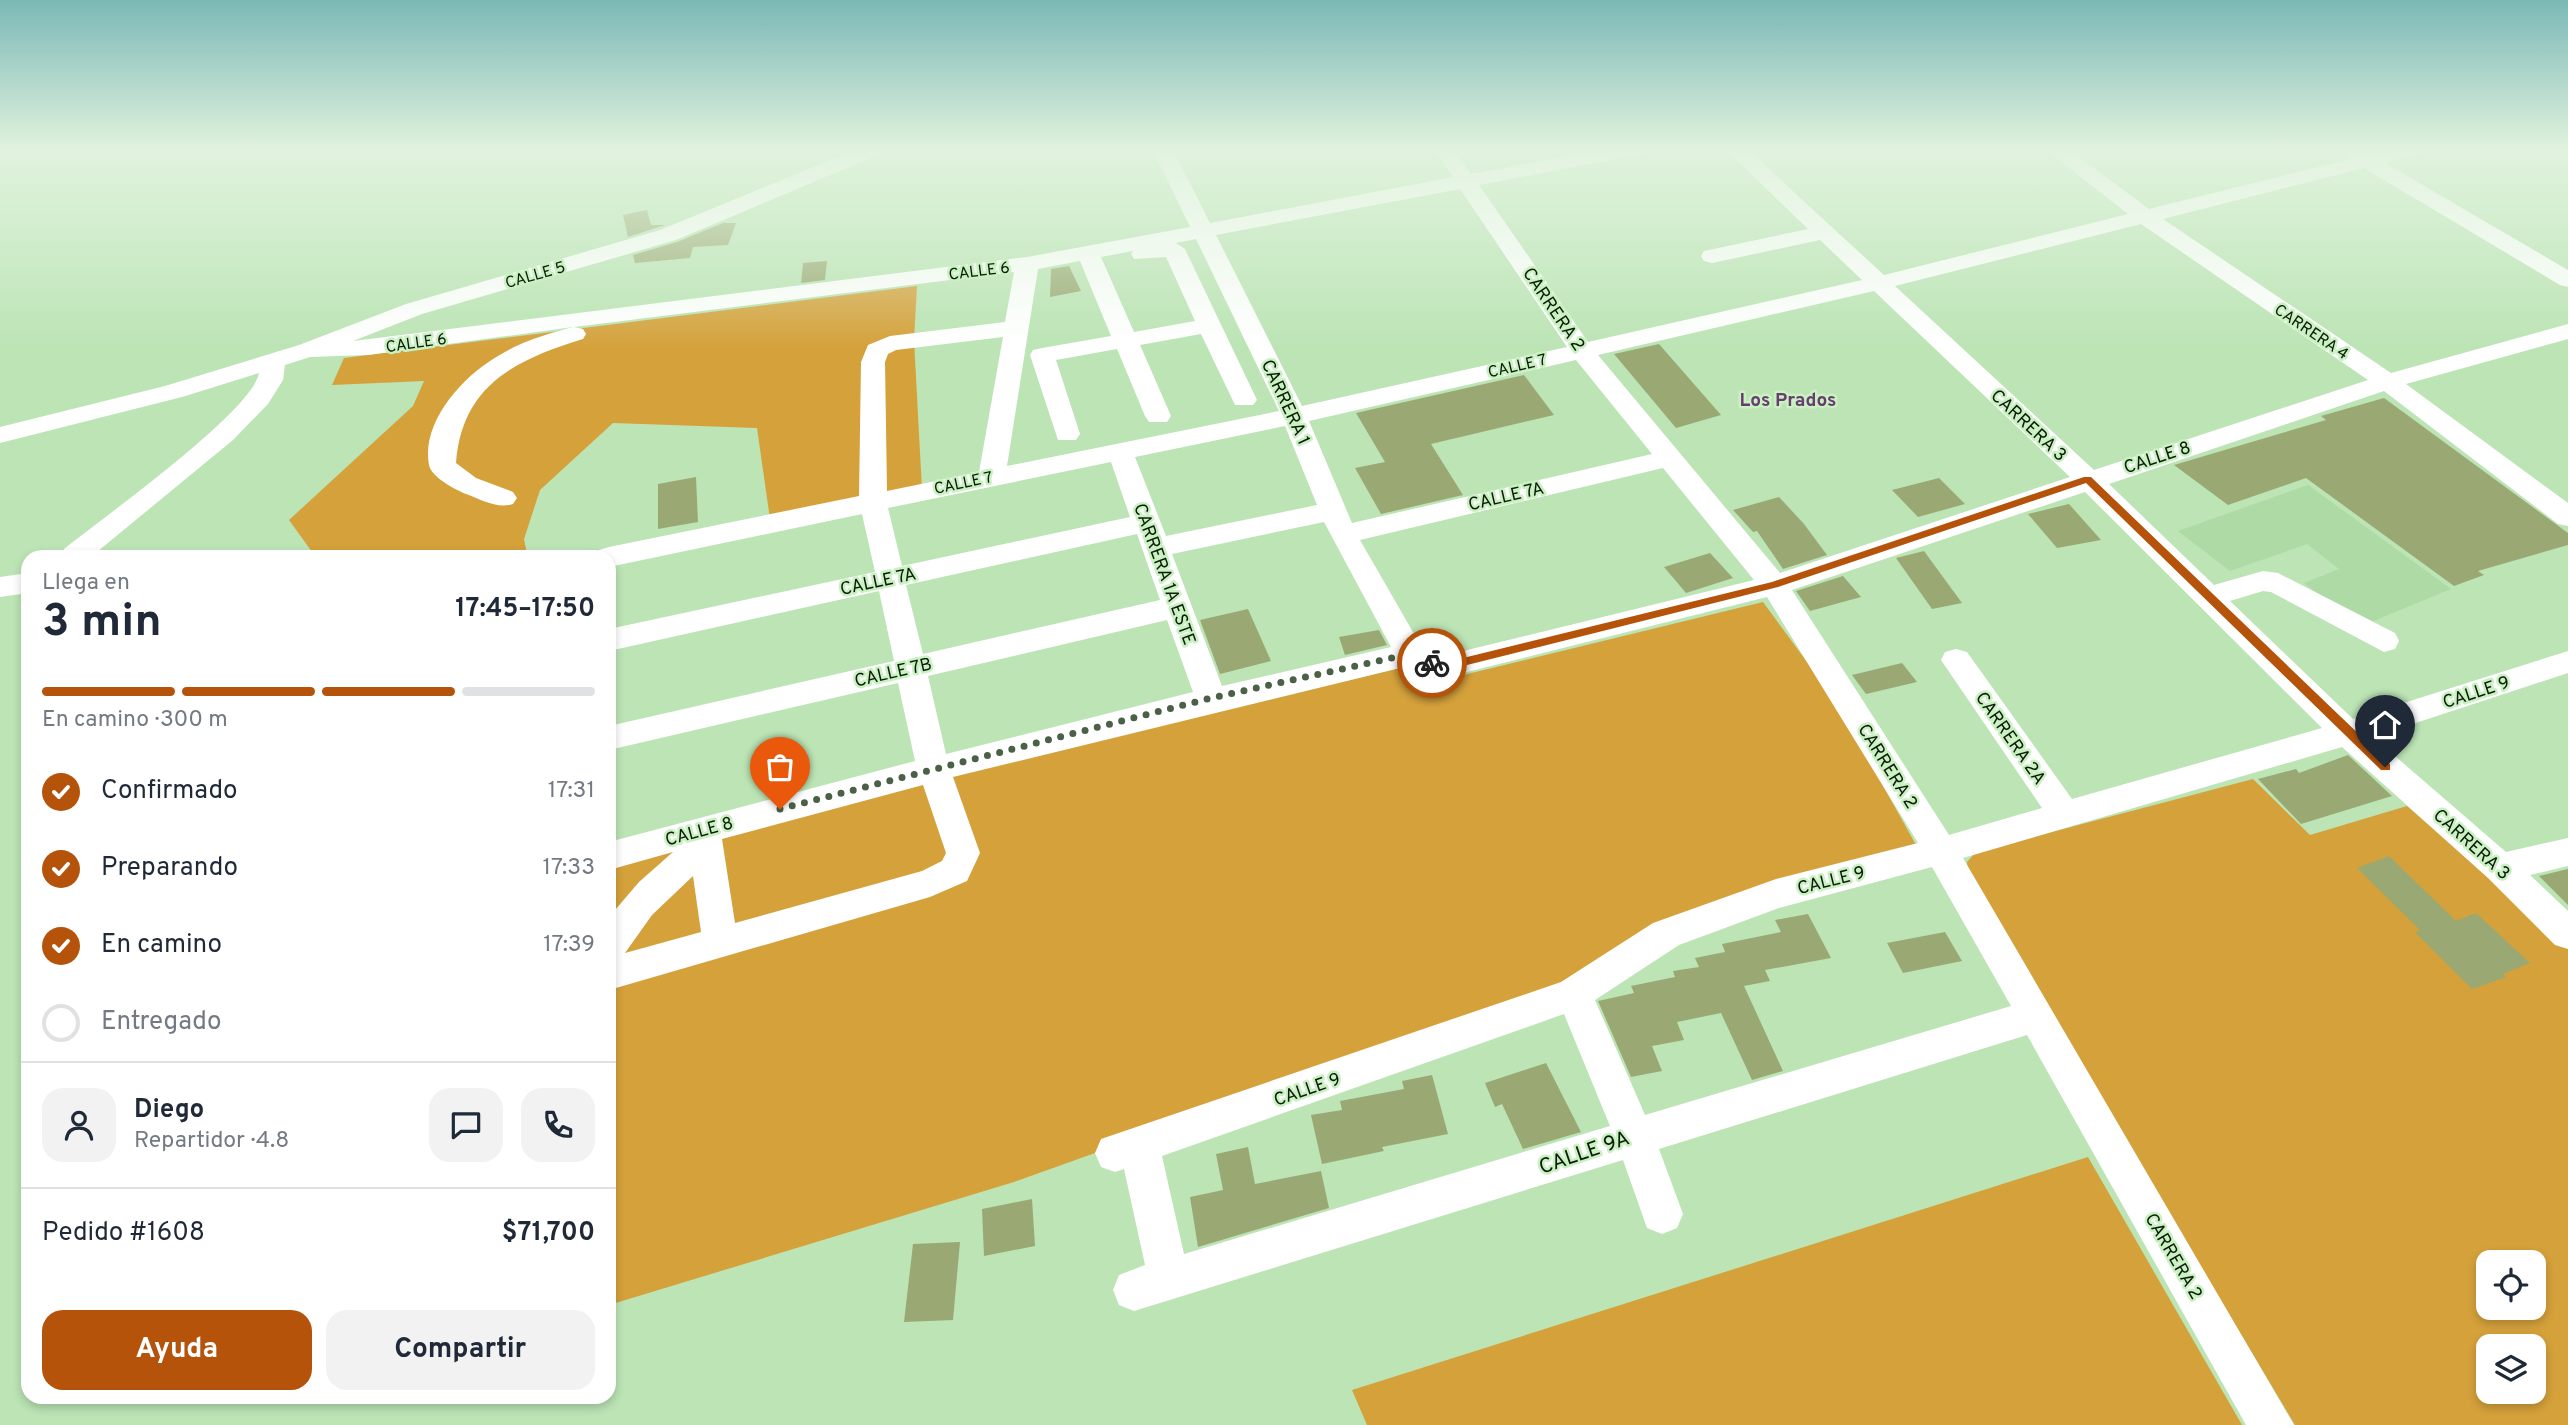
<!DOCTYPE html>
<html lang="es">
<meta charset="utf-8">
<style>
:root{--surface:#fff;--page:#f2f2f3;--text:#1f2937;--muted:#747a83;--line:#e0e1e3;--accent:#b45309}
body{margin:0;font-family:Overpass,sans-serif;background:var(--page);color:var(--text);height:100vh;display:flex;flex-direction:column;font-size:26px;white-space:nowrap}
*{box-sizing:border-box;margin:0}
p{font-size:23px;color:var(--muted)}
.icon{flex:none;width:38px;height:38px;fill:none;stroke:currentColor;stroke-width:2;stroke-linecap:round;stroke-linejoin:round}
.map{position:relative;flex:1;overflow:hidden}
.panel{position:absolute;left:21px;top:550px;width:595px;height:854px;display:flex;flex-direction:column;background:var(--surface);border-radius:21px;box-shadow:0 4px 10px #0003}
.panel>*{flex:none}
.fabs{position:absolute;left:2476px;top:1250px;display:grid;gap:14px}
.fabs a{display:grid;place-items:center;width:70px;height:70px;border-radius:14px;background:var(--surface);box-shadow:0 4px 10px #0003;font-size:35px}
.pin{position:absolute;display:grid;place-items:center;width:60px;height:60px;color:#fff;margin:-72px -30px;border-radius:50% 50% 50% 0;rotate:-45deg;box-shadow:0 0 7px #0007}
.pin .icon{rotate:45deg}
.courier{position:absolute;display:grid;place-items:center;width:70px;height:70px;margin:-35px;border:5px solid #b45309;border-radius:50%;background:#fff;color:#222;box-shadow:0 2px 9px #0007}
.overview em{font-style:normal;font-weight:700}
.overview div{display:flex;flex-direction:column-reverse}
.overview{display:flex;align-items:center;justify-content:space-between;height:119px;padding:0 21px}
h1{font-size:46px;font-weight:700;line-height:52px}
.bar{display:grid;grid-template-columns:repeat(4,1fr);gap:10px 7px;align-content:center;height:84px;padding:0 21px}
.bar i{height:9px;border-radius:5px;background:var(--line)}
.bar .on{background:var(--accent)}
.bar p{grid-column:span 4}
.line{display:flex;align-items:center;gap:18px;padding:0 21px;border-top:2px solid var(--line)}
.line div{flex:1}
.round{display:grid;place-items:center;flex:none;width:74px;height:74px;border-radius:21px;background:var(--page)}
ol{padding:0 21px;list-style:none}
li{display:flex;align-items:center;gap:21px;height:77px}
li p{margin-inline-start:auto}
li .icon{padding:7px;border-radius:50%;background:var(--accent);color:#fff;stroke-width:4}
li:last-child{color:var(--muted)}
li i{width:38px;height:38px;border:4px solid var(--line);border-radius:50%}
.action{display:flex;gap:14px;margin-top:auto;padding:14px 21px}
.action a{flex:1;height:80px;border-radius:21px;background:var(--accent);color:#fff;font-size:28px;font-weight:700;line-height:80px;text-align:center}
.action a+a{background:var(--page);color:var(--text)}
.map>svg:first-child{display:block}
.built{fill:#addaa5}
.green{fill:#d5a13b;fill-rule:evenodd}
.building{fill:#9aa973}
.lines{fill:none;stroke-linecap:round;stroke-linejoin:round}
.minor{fill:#fff;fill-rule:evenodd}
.route{fill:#b45309}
.done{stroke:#4a6146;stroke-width:7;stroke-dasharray:0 12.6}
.labels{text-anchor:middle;stroke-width:5;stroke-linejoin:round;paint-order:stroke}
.far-street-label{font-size:16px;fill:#0d1b0a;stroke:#c9f1c1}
.street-label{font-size:18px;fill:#0d1b0a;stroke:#c9f1c1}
.neighbourhood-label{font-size:19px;font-weight:bold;fill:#683b71;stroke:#c9f1c1}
.near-street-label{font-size:21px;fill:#0d1b0a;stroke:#c9f1c1}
</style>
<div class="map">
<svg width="2568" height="1425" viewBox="0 0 2568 1425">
<rect width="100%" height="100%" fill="#bce4b5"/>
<!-- built -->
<path class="built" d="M2308,485L2451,589L2361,626L2304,583L2339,569L2307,544L2230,571L2178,531Z"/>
<!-- green -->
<path class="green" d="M917,286L914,340L922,490L770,519L757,428L613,423L540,490L524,539L527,554L531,556H315L289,520L413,406L424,381L332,385L344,358Z
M1763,602L1837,703L1916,845L1571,983L1014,1182L609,1305V858L1404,667L1414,687Z
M2253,779L2310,835L2407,806L2568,947V1425H2295L1968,876L1967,862L1976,852ZM2488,1262H2534V1307H2488ZM2488,1346H2534V1391H2488Z
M2088,1157L2242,1425H1367L1352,1390Z"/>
<!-- building -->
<path class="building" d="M647,210L651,225H665L628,237L623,215Z
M723,223H736L728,245L693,247L690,258L635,263L633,255L677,242Z
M827,261L825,280L801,283L803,263Z
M1069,266L1081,291L1050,297L1051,269Z
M1659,344L1721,415L1676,428L1614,354Z
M1524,375L1554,415L1431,444L1463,495L1381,514L1355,468L1385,462L1356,413Z
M2384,398L2568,533V545L2478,571L2484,575L2454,586L2306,478L2228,505L2174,465L2326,420L2321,416Z
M696,477L698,522L658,529V484Z
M1939,478L1965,504L1918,517L1892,490Z
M1779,497L1804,524L1827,555L1783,569L1757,531L1753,532L1733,510Z
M2069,504L2101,540L2057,548L2028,514Z
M1924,551L1962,603L1932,609L1896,558Z
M1710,553L1733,578L1686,593L1664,567Z
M1843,576L1861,597L1810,611L1796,591Z
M1248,609L1271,661L1220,674L1200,620Z
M1379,630L1387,645L1345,655L1339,637Z
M1902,663L1917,682L1866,694L1852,675Z
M2348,755L2392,796L2301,824L2258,779L2296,769L2299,773Z
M2389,856L2456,921L2476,913L2530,963L2503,974L2506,977L2472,989L2415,932L2420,930L2357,868Z
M2568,869V905L2539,876Z
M1808,914L1831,958L1765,970L1770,981L1744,986L1783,1071L1752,1080L1721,1013L1677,1022L1684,1040L1652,1046L1662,1071L1631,1077L1598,1001L1634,993L1631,986L1675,977L1673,971L1699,967L1695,958L1725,952L1722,944L1781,932L1775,920Z
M1945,932L1962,961L1903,973L1887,943Z
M1546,1063L1581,1132L1523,1149L1502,1104L1495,1107L1485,1083Z
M1432,1075L1448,1134L1382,1147L1384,1151L1322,1164L1311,1115L1342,1110L1340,1101L1404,1089L1402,1081Z
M1248,1147L1255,1184L1321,1171L1329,1208L1198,1247L1190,1197L1223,1190L1216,1154Z
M1032,1199L1035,1246L984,1256L982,1209Z
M960,1242L953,1320L904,1322L913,1244Z"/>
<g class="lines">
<!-- minor -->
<path class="minor" d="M860,148H888L885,152L676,240L422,314L353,341L1027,257L1190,227L1152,148H1172L1210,223L1453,177L1433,148H1453L1471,174L1609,148H1653L1643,154L1479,185L1588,342L1862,280L1820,240L1712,263L1704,261L1701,256L1704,251L1808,229L1724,148H1746L1884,275L2128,214L2044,148H2067L2149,209L2350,159L2348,156L2351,152L2358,150L2370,154L2394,148H2430L2427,152L2385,163L2568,270V287L2560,285L2364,168L2163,219L2391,373L2568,324V339L2406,384L2568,503V526L2558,524L2384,391L2109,484L2214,585L2263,571L2278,573L2395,633L2399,641L2395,649L2384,652L2271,592L2263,591L2230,601L2353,719L2568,651V673L2373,737L2506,852L2568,838V866L2530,875L2568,911V949L2555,945L2488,878L2342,747L1963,858L2294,1425H2246L2027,1035L1659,1149L1683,1214L1677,1228L1662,1234L1647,1228L1623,1160L1134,1311L1119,1305L1113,1290L1119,1275L1145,1265L1124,1169L1115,1172L1101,1167L1095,1153L1101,1139L1561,982L1653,923L1776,879L1918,843L1767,597L1455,675L1428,673L1408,666L953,777L980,853L967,881L930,897L609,990V917L639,882L673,852L609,870V842L915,761L898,683L609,750V726L894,661L879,591L609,651V629L875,572L862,514L609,567V556H595L599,550L609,547L859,496L861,362L868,345L890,336L1005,322L1014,272L574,327L583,329L586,334L583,339C515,360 462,385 456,463L476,478L513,492L517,498L513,504C497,509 482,500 466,494C456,490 431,477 429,465C421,423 461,379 493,359C517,343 546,334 573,327L368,355L310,357L285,365L283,380L268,404L233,440L92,556H60L64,549C101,519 252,412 259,373L182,397L0,443V427L165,386L299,345L406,304L660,230ZM1460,189L1567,347L1302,406L1216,235ZM2141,224L2368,380L2094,470L1895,286ZM1196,239L1279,411L1007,466L1038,269L1080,261L1111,336L1042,348L1033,350L1030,355L1058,440H1076L1080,434L1056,360L1117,349L1145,416L1149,422H1167L1171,416L1140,345L1201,334L1235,405H1253L1257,400L1185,249L1176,243ZM1133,251L1131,254L1134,259L1166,257L1195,321L1134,332L1101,257ZM1874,291L2070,477L1780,573L1598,355ZM1003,337L979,472L887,491L885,362L888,354L896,350ZM1576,360L1652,454L1352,523L1309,421ZM1285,426L1317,505L1166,536L1135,457ZM1111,462L1130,517L902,566L888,508ZM1663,468L1754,580L1455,653L1432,651L1421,646L1360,540ZM2085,492L2322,728L2072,799L1967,652L1956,649L1945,652L1941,660L2042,808L1949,835L1792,590ZM1324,522L1391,647L1222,686L1172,554ZM1137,534L1160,600L923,654L906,585ZM1167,620L1193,692L946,754L928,676ZM923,785L946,853L942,861L922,871L735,923L722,839ZM1932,867L2011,1006L1645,1115L1595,1000L1679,945L1779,908ZM693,876L701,932L625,953L652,915ZM1564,1014L1610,1126L1184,1254L1162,1156Z
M28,573V593L0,597V577Z"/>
</g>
<!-- sky -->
<linearGradient id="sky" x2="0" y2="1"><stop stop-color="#7bb8b6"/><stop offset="0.43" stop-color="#e1f3de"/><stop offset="1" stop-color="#e1f3de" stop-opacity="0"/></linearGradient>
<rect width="2568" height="348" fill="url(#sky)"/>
<!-- route -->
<path class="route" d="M2084,477H2091L2390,764V770H2381L2086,483L1778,587L1455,668L1432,667L1426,663L1432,659L1455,660L1772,582Z"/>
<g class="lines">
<!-- done -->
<path class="done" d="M780,809L1211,698L1410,654L1432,663"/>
</g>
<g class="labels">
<!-- far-street labels -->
<g class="far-street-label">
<text transform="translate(979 270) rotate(-7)" y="6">CALLE 6</text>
<text transform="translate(535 274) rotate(-16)" y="6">CALLE 5</text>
<text transform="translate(2312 331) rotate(34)" y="6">CARRERA 4</text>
<text transform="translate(416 342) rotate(-8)" y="6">CALLE 6</text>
<text transform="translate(1517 365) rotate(-13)" y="6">CALLE 7</text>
<text transform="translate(963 482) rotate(-12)" y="6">CALLE 7</text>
</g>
<!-- street labels -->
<g class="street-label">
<text transform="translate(1554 309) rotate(56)" y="6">CARRERA 2</text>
<text transform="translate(1286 402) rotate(65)" y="6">CARRERA 1</text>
<text transform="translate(2029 425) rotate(43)" y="6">CARRERA 3</text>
<text transform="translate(2157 457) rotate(-18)" y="6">CALLE 8</text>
<text transform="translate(1506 496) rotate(-13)" y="6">CALLE 7A</text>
<text transform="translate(1165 574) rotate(70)" y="6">CARRERA 1A ESTE</text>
<text transform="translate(878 581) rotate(-12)" y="6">CALLE 7A</text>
<text transform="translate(893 672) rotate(-13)" y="6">CALLE 7B</text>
<text transform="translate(2476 692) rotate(-18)" y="6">CALLE 9</text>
<text transform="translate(2011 738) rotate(55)" y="6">CARRERA 2A</text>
<text transform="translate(1888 766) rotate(58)" y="6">CARRERA 2</text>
<text transform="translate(699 831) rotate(-15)" y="6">CALLE 8</text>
<text transform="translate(2472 844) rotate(42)" y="6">CARRERA 3</text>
<text transform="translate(1831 880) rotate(-14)" y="6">CALLE 9</text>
<text transform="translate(1307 1089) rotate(-19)" y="6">CALLE 9</text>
<text transform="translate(2174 1256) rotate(60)" y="6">CARRERA 2</text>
</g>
<!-- neighbourhood labels -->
<g class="neighbourhood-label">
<text x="1788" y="406">Los Prados</text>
</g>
<!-- near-street labels -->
<g class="near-street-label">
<text transform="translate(1584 1152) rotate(-19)" y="7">CALLE 9A</text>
</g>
</g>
</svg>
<div class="fabs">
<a><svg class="icon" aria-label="locate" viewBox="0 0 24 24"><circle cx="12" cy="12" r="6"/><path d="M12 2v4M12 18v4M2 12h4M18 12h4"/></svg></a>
<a><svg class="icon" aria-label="layers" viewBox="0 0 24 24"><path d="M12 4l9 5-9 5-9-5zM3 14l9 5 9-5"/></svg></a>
</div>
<div class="pin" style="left:780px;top:809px;background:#ea580c"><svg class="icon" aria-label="bag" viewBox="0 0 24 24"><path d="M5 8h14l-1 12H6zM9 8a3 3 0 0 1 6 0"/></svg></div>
<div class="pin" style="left:2385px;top:767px;background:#1f2937"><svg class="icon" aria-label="home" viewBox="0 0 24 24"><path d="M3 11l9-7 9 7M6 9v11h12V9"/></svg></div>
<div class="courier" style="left:1432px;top:663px"><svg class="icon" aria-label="bike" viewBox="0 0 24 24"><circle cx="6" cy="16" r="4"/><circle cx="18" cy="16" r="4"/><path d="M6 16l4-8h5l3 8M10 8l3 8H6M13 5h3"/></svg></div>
<section class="panel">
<div class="overview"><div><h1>3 min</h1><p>Llega en</p></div><em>17:45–17:50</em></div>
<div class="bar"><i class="on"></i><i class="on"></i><i class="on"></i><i></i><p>En camino · 300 m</p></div>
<ol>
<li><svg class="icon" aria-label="check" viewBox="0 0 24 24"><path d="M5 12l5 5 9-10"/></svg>Confirmado<p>17:31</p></li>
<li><svg class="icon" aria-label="check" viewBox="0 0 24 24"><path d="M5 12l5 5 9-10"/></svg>Preparando<p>17:33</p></li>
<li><svg class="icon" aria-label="check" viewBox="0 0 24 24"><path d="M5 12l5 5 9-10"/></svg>En camino<p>17:39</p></li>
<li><i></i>Entregado</li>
</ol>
<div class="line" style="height:126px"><a class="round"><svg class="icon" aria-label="person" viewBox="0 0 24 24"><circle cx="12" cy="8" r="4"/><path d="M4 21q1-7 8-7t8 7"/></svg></a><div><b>Diego</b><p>Repartidor · 4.8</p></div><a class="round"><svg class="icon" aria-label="chat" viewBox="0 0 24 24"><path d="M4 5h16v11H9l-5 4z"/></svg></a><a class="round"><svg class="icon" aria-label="phone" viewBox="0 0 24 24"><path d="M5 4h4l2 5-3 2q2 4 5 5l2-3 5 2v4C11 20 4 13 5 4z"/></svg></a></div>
<div class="line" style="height:91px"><div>Pedido #1608</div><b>$71,700</b></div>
<div class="action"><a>Ayuda</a><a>Compartir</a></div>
</section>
</div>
